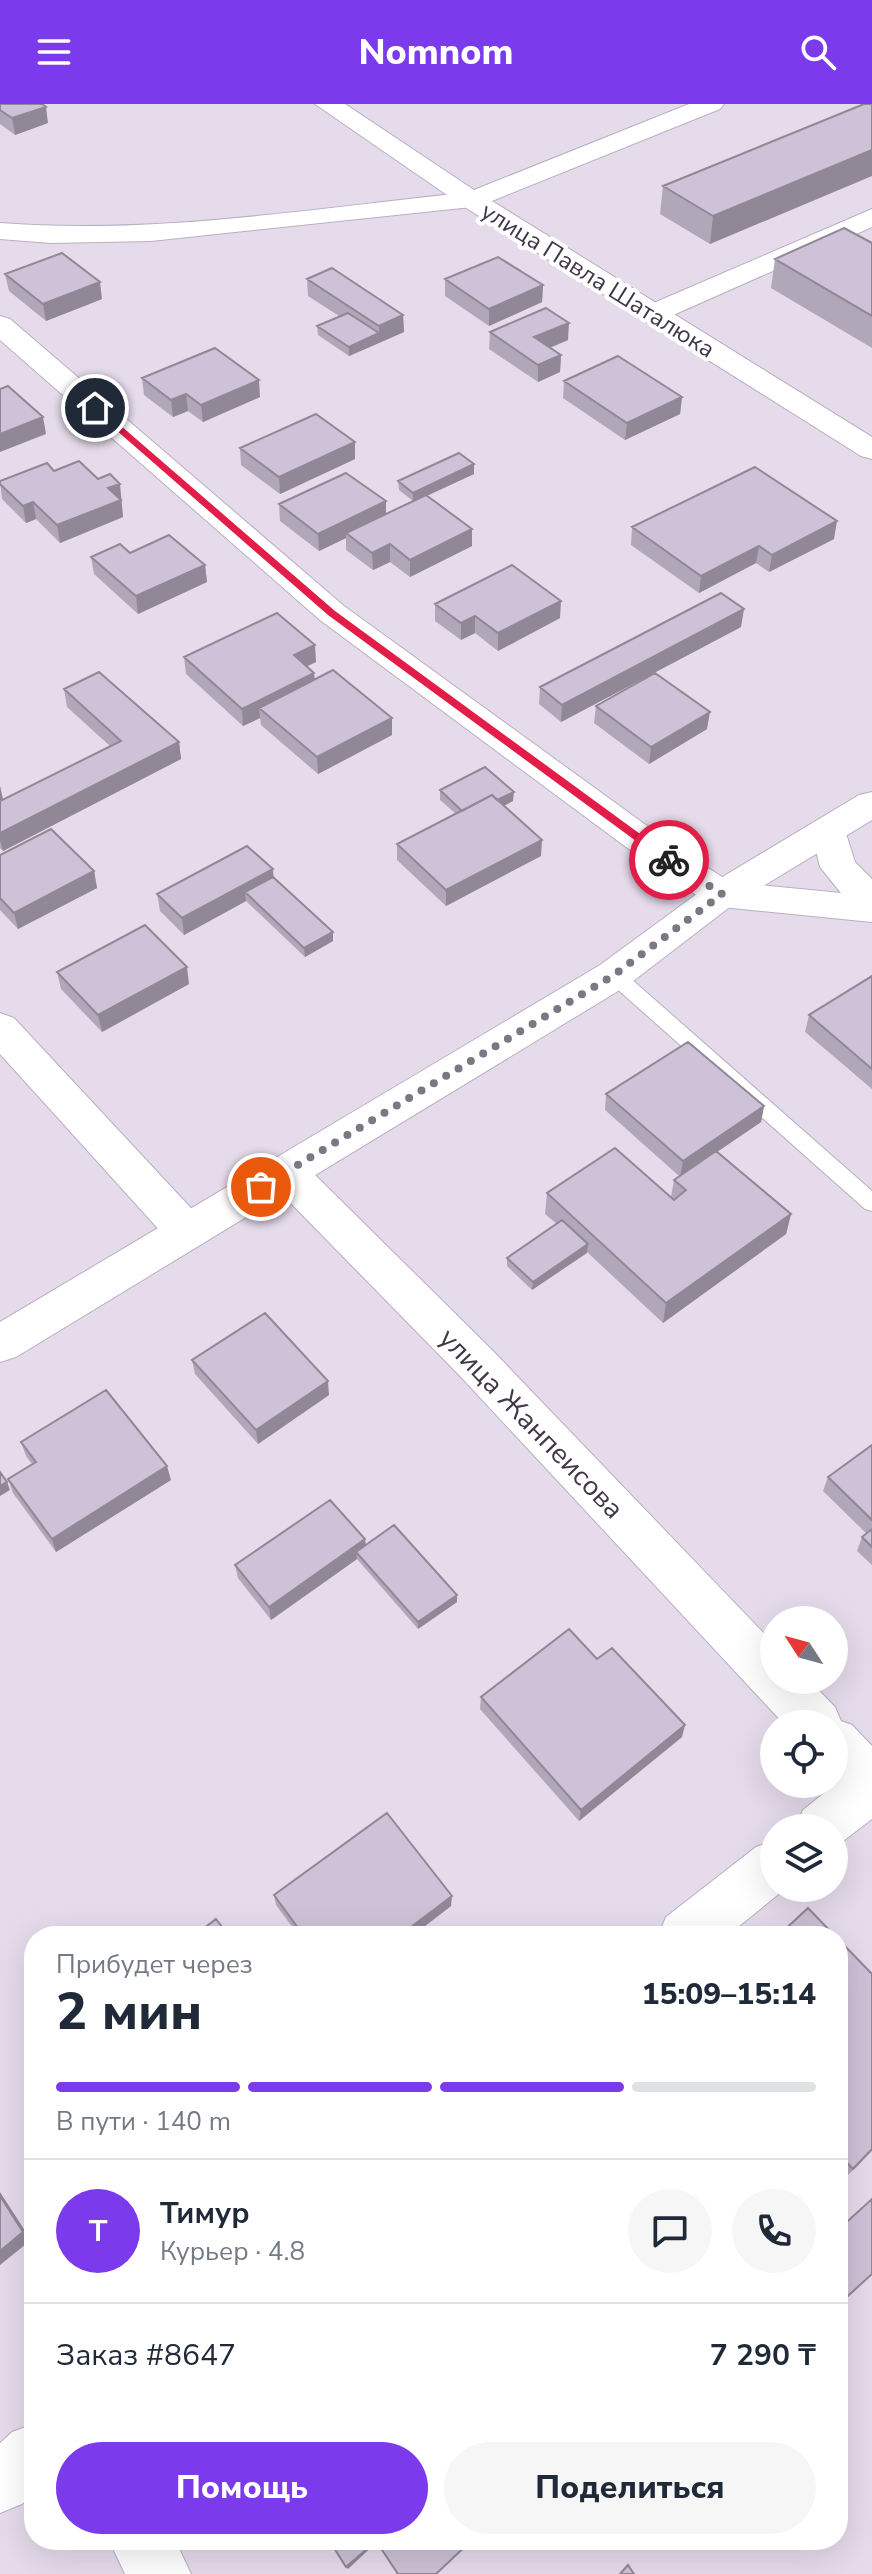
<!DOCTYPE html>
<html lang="ru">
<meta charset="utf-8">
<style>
:root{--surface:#fff;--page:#f6f6f7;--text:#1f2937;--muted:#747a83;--line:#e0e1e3;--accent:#7c3aed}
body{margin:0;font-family:"Nunito Sans",sans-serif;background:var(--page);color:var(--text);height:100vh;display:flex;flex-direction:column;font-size:30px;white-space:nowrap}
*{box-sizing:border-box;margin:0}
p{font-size:26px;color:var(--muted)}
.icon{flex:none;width:44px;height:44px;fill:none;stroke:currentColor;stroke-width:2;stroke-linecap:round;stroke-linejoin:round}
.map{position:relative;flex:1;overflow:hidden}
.details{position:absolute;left:24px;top:1822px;width:824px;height:624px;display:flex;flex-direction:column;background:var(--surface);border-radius:32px;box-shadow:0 8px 32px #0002}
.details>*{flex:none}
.needle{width:52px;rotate:306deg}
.fabs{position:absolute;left:760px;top:1502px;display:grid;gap:16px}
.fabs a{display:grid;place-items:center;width:88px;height:88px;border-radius:50%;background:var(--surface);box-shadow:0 8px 32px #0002;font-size:40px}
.pin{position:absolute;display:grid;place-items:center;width:68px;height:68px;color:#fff;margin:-34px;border:4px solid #fff;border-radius:50%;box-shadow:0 2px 8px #0007}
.courier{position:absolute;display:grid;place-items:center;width:80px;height:80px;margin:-40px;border:6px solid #e11d48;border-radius:50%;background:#fff;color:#222;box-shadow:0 2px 10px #0007}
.summary em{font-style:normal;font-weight:800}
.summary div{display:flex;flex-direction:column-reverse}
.summary{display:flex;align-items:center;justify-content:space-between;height:136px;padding:0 32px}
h1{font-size:52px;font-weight:800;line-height:60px}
.bar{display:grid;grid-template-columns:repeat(4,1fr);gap:12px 8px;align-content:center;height:96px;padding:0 32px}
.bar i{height:10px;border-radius:6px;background:var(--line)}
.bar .current{background:var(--accent)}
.bar p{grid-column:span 4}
.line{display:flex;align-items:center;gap:20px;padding:0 32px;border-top:2px solid var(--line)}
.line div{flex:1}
.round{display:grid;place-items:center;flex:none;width:84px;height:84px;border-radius:42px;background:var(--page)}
.button{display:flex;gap:16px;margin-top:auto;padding:16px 32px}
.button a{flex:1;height:92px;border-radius:48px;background:var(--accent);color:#fff;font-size:32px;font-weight:800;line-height:92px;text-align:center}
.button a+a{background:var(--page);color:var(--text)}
header{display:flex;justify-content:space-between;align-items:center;height:104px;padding:0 32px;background:var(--accent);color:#fff;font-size:36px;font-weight:800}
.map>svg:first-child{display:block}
.residential{fill:#e5dbeb;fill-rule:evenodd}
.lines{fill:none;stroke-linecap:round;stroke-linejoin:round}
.service-casing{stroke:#b9afc1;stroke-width:2}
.minor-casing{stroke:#b9afc1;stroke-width:2}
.tertiary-casing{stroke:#b9afc1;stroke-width:2}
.service{fill:#fff;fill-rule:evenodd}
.minor{fill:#fff;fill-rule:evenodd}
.tertiary{fill:#fff;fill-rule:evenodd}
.wall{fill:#b0a7b9}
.shaded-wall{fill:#908896}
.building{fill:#cdc2d7;stroke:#908896;stroke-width:2}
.route{fill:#e11d48}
.done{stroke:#7d7683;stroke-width:8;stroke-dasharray:0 14.4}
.labels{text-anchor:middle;stroke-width:8;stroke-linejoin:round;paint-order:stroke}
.far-street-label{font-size:24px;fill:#403846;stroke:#fff}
.street-label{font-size:28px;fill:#403846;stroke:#fff}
</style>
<header><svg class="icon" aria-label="menu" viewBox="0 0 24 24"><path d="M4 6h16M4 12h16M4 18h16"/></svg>Nomnom<svg class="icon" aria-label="search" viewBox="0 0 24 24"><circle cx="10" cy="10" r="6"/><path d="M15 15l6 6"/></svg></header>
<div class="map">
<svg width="872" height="2470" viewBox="0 0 872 2470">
<rect width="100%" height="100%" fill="#efe9f3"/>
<!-- residential -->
<path class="residential" d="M0,0H872V2470H0ZM774,1516H834V1576H774ZM774,1620H834V1680H774ZM774,1724H834V1784H774ZM34,1832H838V2436H34Z"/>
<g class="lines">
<defs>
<path id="service" d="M614,864L621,866L872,1087V1107L865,1105L607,876L604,871Z"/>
<path id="minor" d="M472,88L481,90L485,96L481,102L151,137L51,139L0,135V119C157,131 316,104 472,88Z
M872,105V123L662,216L652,219L642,216L638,210L642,204Z
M0,212L10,215L344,502L683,748L730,778L841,789L820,763L811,726L816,717L829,714L842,717L855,758L872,775V818L722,803L709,799L657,766L320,516L0,236Z
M0,909L14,914L202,1116L208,1128L202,1140L187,1145L172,1140L0,950Z
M286,1052L301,1057L493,1247L774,1540V1576H809L835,1603L841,1617L852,1621L872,1642V1715L834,1744V1724H795L803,1706L838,1678L834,1674V1620H784L461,1273L271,1079L265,1068L271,1057Z
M774,1736V1784H786L727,1832H658L666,1813L756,1743Z
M34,2320V2389L22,2400L0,2409V2339L12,2328Z
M109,2436H175L191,2470H125Z"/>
<path id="tertiary" d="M315,0H345L474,86L689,0H724L720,5L492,97L872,333V355L861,352L463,102Z
M872,688V716L735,799L628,881L16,1253L0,1258V1218L600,861L709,781L859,691Z"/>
</defs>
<!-- service casing -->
<use href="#service" class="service-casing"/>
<!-- minor casing -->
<use href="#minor" class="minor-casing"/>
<!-- tertiary casing -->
<use href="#tertiary" class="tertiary-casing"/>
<!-- service -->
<use href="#service" class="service"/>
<!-- minor -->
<use href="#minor" class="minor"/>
<!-- tertiary -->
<use href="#tertiary" class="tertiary"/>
</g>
<!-- wall -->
<path class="wall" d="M0,0L48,19L15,31L0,20Z
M864,0L710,140L660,110L663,82Z
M872,139V244L771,184L775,155Z
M5,170L102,195L46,217L9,187Z
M307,175L403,211L404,228L349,252L318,231L317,222L339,212L308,192Z
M445,175L543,181L542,198L489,222L445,192Z
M490,228L568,236L550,244L561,251L560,268L538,278L489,245Z
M142,274L260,293L203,318L188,307L173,313L144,291Z
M564,277L682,293L680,310L625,336L563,294Z
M240,344L355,355L280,390L241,361Z
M54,367L122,397L121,398L123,413L60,439L36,415L26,419L2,395L0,377Z
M474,370L427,392L472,442L410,473L390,458L373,466L346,446V434L319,447L280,417L279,400L386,397V410L413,397L399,386L398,377Z
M632,423L834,435L769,468L756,459L699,489L631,441Z
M130,449L205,461L207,478L138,510L94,470L91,453Z
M435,500L560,514L498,547L475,529L461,536L435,517Z
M741,523L561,618L539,600L540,583Z
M184,553L316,558L307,562L315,575L392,631L318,670L261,621L260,614L243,622L186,570Z
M64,585L179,638L181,655L3,747L0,744V682L3,696L110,642L67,603Z
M596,602L707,625L649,660L594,619Z
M440,686L513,697L504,702L541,752L446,802L397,756V740L456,710L440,696Z
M0,751L94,767L97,784L18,825L0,806Z
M273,765V773L333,837L305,853L246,797L184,831L160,807L157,790Z
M57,868L189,880L102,928L61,885Z
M872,872V985L805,928L809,911Z
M606,990L764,1002L761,1018L717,1048L791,1110L786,1130L663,1219L587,1148L532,1186L507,1162V1154L557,1120L545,1110L547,1089L671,1093L674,1076L679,1072L605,1006Z
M192,1256L329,1291L258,1340L195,1270Z
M21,1338L171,1376L56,1448L13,1389L8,1375L32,1360L26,1352Z
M872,1341V1461L857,1447L862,1433L867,1430L823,1387L828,1373Z
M365,1435L366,1441L457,1498L418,1525L357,1455L271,1516L238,1474L235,1461Z
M597,1555L682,1633L579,1717L480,1605L481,1593Z
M274,1791L451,1802L412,1832H299L276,1801Z
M838,1835L872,1870V2047L845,2074L838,2067Z"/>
<!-- shaded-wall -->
<path class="shaded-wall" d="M46,3L48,19L15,31L12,14Z
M872,46V72L710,140L713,112Z
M100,178L102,195L46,217L43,200Z
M543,181L542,198L489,222V205Z
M403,211L404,228L379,239V222Z
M569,219L568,236L534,250V233Z
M379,229V239L349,252V243Z
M561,251L560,268L538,278V261Z
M259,276L260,293L203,318L201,301Z
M186,290L188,307L173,313L171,296Z
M682,293L680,310L625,336L627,319Z
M43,313L46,330L0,348V330Z
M355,338V355L280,390L279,373Z
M474,360V370L413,398V389Z
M120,380L123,413L60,439L57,421L108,384Z
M386,397V414L346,429V434L319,447L318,430Z
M33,398L36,415L26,419L23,402Z
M837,417L834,435L769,468L772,451Z
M472,425V442L410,473V456Z
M390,440V458L373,466L372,449Z
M759,442L756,459L699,489L701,472Z
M205,461L207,478L138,510L136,492Z
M561,497L560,514L498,547V529Z
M744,505L741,523L561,618L562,601Z
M475,512V529L461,536V519Z
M315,541L316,558L295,568L294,551Z
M314,569L316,586L259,604L260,614L243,622L242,605Z
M710,608L707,625L649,660L651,643Z
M392,614V631L318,670L317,653Z
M179,638L181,655L3,747L0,736V729Z
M0,682L3,696L0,698Z
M514,688L513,697L467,721L468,712Z
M542,736L541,752L446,802V786Z
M273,765L274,782L245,788L246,797L184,831L182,814Z
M94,767L97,784L18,825L14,809Z
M333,828V837L305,853L304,844Z
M187,863L189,880L102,928L98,911Z
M764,1002L761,1018L680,1073L683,1057Z
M791,1110L786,1130L663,1219L666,1199Z
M588,1140L587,1149L532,1186L533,1178Z
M328,1277L329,1291L258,1340L256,1326Z
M167,1362L171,1376L56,1448L52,1435Z
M7,1378L10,1386L0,1392V1382Z
M365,1435L366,1449L356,1448L357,1455L271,1516L269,1503Z
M457,1491V1498L418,1525V1518Z
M685,1621L682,1633L579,1717L581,1706Z
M452,1792L451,1802L412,1832H399Z
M0,2088L31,2136L0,2161Z
M376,2437L377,2438L348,2465L346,2463Z"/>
<!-- building -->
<path class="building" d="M0,0H42L46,3L12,14L0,6Z
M864,0H872V46L713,112L663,82Z
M844,124L872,139V212L775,155Z
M62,149L100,178L43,200L5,170Z
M498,153L543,181L489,205L445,175Z
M332,164L403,211L379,222L307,175Z
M546,204L569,219L534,233L561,251L538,261L490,228Z
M348,209L379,229L349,243L317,222Z
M215,244L259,276L201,301L186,290L171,296L142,274Z
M618,252L682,293L627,319L564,277Z
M8,282L43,313L0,330V285Z
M316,310L355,338L279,373L240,344Z
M459,349L474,360L413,389L398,377Z
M79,357L98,375L110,370L120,380L108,384L121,396L57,421L33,398L23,402L0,380V377L47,359L54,367Z
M755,363L837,417L772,451L759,442L701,472L632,423Z
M346,369L386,397L318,430L279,400Z
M426,391L472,425L410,456L390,440L372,449L346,429Z
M169,431L205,461L136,492L91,453L120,440L130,449Z
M512,461L561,497L498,529L475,512L461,519L435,500Z
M721,489L744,505L562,601L540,583Z
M277,509L315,541L294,551L314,569L242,605L184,553Z
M333,566L392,614L317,653L259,604Z
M99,568L179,638L0,729V697L121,637L64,585Z
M655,569L710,608L651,643L596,602Z
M485,663L514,688L497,696L492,691L462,707L440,686Z
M492,691L542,736L446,786L397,740Z
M51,725L94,767L14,809L0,794V751Z
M247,742L273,765L182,814L157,790Z
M273,773L333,828L304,844L245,788Z
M145,821L187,863L98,911L57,868Z
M872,872V965L809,911Z
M688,938L764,1002L683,1057L606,990Z
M615,1044L674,1096L686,1086L674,1076L716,1047L791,1110L666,1199L547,1089Z
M562,1116L588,1140L533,1178L507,1154Z
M265,1209L328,1277L256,1326L192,1256Z
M106,1286L167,1362L52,1435L8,1375L36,1358L21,1338Z
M872,1341V1416L828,1373Z
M0,1368L7,1378L0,1382Z
M330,1396L365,1435L269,1503L235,1461Z
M394,1421L457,1491L418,1518L356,1448Z
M872,1425V1443L862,1433Z
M569,1525L597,1555L612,1544L685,1621L581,1706L481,1593Z
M387,1709L452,1792L399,1832H304L274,1791Z
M808,1804L835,1832H778Z
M216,1815L229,1832H194Z
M838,1835L872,1870V2045L853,2065L838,2049Z
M0,2092L23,2128L0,2147Z
M872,2095V2170L838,2201V2126Z
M329,2436H472L436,2470H398L376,2437L346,2463Z
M628,2461L634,2470H620Z"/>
<!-- route -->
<path class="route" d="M92,302H98L335,507L673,754V759H666L328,511L92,305Z"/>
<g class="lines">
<!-- done -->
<path class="done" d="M261,1083L614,871L722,790L669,756"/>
</g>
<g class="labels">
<!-- far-street labels -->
<g class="far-street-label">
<text transform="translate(598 176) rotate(32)" y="8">улица Павла Шаталюка</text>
</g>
<!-- street labels -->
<g class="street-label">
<text transform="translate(532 1319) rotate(46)" y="10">улица Жанпеисова</text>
</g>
</g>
</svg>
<div class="fabs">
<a><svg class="needle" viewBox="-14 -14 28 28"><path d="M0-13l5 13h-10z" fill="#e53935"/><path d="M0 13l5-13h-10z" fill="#747a83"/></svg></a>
<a><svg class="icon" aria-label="locate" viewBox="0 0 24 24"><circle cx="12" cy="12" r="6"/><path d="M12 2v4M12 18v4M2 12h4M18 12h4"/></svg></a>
<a><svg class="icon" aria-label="layers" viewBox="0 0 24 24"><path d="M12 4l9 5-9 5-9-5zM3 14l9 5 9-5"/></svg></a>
</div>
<div class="pin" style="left:261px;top:1083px;background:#ea580c"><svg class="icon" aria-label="bag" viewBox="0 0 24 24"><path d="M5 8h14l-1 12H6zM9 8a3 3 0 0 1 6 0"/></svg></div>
<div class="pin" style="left:95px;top:304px;background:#1f2937"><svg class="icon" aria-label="home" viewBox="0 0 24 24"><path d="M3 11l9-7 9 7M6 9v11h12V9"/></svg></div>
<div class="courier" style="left:669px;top:756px"><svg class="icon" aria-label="bike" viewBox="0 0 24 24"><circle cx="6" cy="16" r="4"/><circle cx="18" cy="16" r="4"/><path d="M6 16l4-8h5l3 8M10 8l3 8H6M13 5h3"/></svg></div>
<section class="details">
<div class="summary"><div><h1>2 мин</h1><p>Прибудет через</p></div><em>15:09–15:14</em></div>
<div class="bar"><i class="current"></i><i class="current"></i><i class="current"></i><i></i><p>В пути · 140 m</p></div>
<div class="line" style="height:144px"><b class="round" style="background:var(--accent);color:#fff">Т</b><div><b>Тимур</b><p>Курьер · 4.8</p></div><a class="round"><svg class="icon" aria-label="chat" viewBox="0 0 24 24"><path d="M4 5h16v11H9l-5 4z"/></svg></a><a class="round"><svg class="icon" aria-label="phone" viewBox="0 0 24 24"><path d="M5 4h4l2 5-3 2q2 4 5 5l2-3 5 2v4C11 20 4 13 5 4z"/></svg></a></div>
<div class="line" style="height:104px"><div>Заказ #8647</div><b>7 290 ₸</b></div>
<div class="button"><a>Помощь</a><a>Поделиться</a></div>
</section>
</div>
